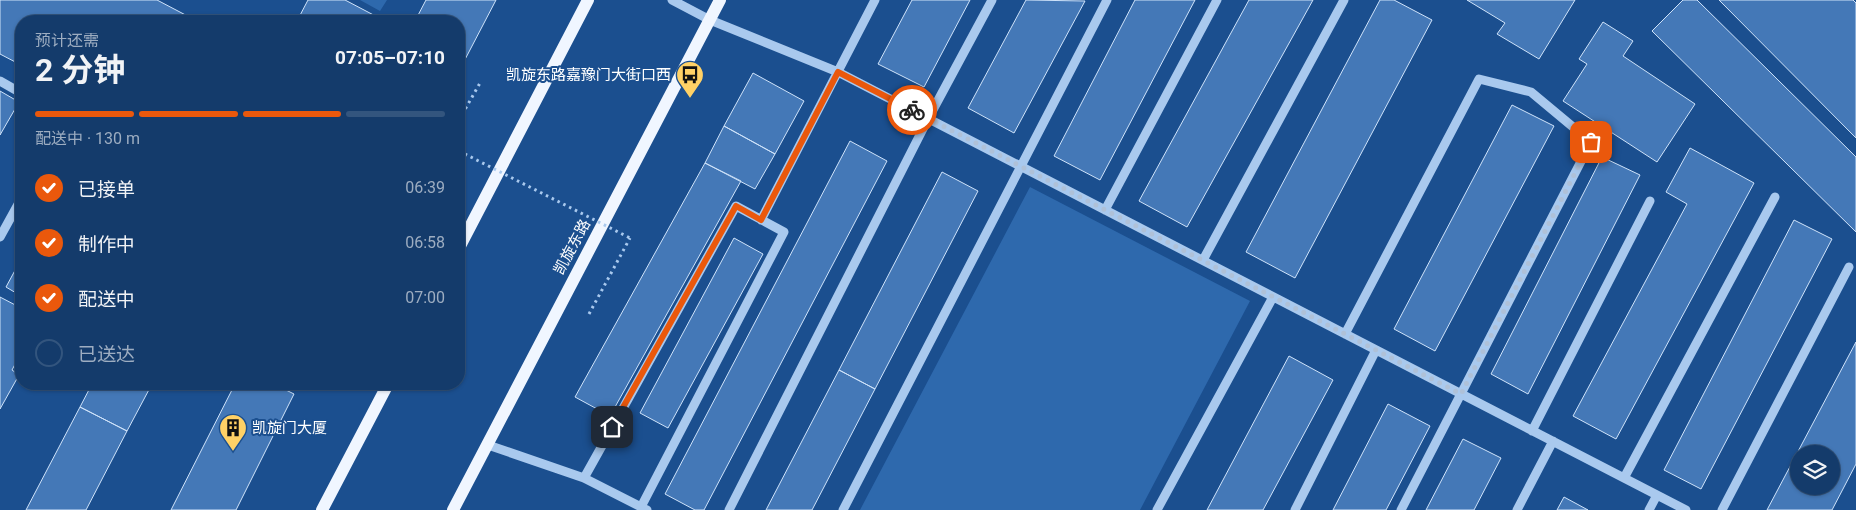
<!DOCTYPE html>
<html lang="zh">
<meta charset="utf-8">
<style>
:root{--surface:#143b6b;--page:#1d4271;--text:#f1f3f6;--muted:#9dadc1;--line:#33557e;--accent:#ea580c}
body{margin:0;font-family:Roboto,"Noto Sans SC",sans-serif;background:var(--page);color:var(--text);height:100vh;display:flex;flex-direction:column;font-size:19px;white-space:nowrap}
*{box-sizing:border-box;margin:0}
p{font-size:16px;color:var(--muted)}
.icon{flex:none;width:28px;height:28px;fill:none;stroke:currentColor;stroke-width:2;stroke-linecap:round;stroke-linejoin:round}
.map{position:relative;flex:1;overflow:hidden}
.sheet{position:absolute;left:15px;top:15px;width:450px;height:375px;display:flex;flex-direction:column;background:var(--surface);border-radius:20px;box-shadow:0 1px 4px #0004,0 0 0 1px var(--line)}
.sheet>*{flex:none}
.buttons{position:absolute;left:1790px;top:445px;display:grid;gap:10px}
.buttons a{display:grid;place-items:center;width:50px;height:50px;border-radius:50%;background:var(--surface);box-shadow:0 1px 4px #0004,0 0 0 1px var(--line);font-size:25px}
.pin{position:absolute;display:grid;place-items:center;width:42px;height:42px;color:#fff;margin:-21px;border-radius:10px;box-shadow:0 2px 8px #0006}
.courier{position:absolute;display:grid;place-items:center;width:50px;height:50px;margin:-25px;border:4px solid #ea580c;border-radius:50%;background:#fff;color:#222;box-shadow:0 1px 6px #0007}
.overview em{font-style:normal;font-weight:700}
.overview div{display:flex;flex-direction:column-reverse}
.overview{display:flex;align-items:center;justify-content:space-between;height:85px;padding:0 20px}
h1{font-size:32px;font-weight:700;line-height:38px}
.bar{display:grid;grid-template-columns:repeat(4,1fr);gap:8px 5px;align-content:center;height:60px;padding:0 20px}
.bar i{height:6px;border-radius:4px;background:var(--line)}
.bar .selected{background:var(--accent)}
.bar p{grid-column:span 4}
ol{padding:0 20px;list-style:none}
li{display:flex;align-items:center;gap:15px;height:55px}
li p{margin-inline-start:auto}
li .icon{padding:5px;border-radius:50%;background:var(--accent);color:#fff;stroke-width:4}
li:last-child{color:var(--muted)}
li i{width:28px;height:28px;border:2px solid var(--line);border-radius:50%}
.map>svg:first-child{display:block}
.green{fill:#2e69ad}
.building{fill:#4478b7;stroke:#cfe3fa;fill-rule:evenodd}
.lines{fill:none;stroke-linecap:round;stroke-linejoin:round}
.path{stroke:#a9c9ee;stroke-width:3;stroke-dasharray:2.5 4;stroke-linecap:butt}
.minor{stroke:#a9c9ee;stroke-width:9}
.major{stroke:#f0f6ff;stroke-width:12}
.path-bridge{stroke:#a9c9ee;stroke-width:3;stroke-dasharray:2.5 4;stroke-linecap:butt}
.done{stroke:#afc1d8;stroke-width:5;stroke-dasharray:0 9}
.route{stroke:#ea580c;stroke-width:6}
.labels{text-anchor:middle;stroke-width:4;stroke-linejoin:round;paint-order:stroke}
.poi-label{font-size:15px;fill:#fff;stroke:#1b4f8f;text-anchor:end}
.street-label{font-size:15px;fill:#fff;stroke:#1b4f8f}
</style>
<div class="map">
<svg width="1856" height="510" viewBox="0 0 1856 510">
<rect width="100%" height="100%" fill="#1b4f8f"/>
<!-- green -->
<path class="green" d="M360,0H387L380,11Z
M1030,187L1250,301L1140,510H860Z"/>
<!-- building -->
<path class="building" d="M0,0H157L197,21H21V65L0,54Z
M308,0H345L385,21H297Z
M426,0H496L459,71V21H415Z
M912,0H970L924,87L878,64Z
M1026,0L1085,1L1014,133L968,108Z
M1135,0H1195L1100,180L1054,156Z
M1249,0H1313L1187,227L1139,201Z
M1380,0H1394L1432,20L1295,278L1246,252Z
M1467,0H1575L1539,59L1497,34L1505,23Z
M1683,0H1697L1856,157V232L1652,31Z
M1719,0H1853L1856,3V138Z
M1603,22L1633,41L1623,56L1695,104L1657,162L1563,101L1587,64L1579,59Z
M753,73L804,101L775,154L724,126Z
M0,91L19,102L0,135Z
M1512,105L1554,126L1435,351L1394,329Z
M724,126L775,154L755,189L705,163Z
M850,141L887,161L704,510H695L665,494Z
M1690,148L1754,183L1616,439L1573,416L1687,204L1666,192Z
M1602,157L1640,175L1528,394L1491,374Z
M705,163L741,181L610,416L575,397Z
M942,172L978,191L875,389L839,370Z
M1794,220L1832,239L1701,489L1664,470Z
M734,238L763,254L668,428L640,413Z
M19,263L21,265V296L6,287Z
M0,297L21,308V353L12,370L19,375L0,409Z
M1856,342V464L1832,510H1767ZM1799,454H1831V486H1799Z
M1289,356L1333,380L1263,510H1207Z
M839,370L875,389L812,510H766Z
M92,384H152L127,431L80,407Z
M235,384H274L294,394L236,510H171Z
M1388,404L1430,426L1386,510H1333Z
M80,407L127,431L86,510H26Z
M1463,439L1501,458L1474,510H1426Z
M1564,497L1588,510H1557Z"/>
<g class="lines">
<!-- path -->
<path class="path" d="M459,120L480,83
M589,314L630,238"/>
<!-- minor -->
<path class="minor" d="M672,0L710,20L838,72L1686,510
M0,81L21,93
M1105,210L1217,0
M761,220L875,0
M0,237L21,199
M1203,260L1344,0
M1345,334L1479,79L1531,92L1591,142L1401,510
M1532,431L1650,201
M488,445L584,478L647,510
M584,478L736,206L784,232L641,507
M1624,478L1775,197
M729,510L928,119L992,0
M843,510L1107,0
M1157,510L1273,297
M1295,510L1376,350
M1517,510L1553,441
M1649,510L1657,495
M1722,510L1849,267"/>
<!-- major -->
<path class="major" d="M459,248L588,0
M322,510L388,384
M453,510L720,0"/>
<!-- path-bridge -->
<path class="path-bridge" d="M459,151L630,238"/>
</g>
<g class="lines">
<!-- done -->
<path class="done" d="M912,110L1461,394L1591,142"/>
<!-- route -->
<path class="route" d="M612,427L736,206L761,220L838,72L912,110"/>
</g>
<!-- icons -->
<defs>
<symbol id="bus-pin" viewBox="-11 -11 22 30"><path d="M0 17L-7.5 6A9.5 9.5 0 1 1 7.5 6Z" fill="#ffd166" stroke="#1b4f8f"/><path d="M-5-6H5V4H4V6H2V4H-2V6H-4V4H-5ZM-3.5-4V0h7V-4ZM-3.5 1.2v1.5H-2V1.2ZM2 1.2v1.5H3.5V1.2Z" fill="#111"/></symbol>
<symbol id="building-pin" viewBox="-11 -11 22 30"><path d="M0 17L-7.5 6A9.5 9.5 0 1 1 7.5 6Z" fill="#ffd166" stroke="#1b4f8f"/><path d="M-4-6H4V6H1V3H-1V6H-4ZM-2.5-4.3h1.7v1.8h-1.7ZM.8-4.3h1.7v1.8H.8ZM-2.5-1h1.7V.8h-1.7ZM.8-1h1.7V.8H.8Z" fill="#111"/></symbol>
</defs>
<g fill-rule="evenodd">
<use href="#bus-pin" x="674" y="59" width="32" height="43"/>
<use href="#building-pin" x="217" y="412" width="32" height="43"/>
</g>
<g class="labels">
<!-- poi labels -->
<g class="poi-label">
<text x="671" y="80">凯旋东路嘉豫门大街口西</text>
<text x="252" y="433" text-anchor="start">凯旋门大厦</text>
</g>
<!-- street labels -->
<g class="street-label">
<text transform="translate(572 247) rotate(-62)" y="5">凯旋东路</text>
</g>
</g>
</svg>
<div class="buttons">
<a><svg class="icon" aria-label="layers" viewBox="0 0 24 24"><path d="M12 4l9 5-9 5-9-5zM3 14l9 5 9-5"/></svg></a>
</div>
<div class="pin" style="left:1591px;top:142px;background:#ea580c"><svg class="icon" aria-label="bag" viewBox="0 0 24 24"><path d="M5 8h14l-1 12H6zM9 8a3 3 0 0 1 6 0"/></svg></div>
<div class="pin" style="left:612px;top:427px;background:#1f2937"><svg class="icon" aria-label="home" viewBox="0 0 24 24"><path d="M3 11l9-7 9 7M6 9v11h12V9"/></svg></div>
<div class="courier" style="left:912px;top:110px"><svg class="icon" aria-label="bike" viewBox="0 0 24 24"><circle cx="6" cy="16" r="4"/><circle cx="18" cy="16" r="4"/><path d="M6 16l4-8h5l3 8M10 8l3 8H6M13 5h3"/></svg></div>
<section class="sheet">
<div class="overview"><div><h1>2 分钟</h1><p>预计还需</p></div><em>07:05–07:10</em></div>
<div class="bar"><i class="selected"></i><i class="selected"></i><i class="selected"></i><i></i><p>配送中 · 130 m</p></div>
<ol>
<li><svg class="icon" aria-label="check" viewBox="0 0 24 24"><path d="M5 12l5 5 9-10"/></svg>已接单<p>06:39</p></li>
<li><svg class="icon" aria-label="check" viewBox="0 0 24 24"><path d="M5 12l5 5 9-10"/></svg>制作中<p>06:58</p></li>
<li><svg class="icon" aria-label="check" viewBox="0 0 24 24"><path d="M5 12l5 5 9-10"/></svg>配送中<p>07:00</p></li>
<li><i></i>已送达</li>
</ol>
</section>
</div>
